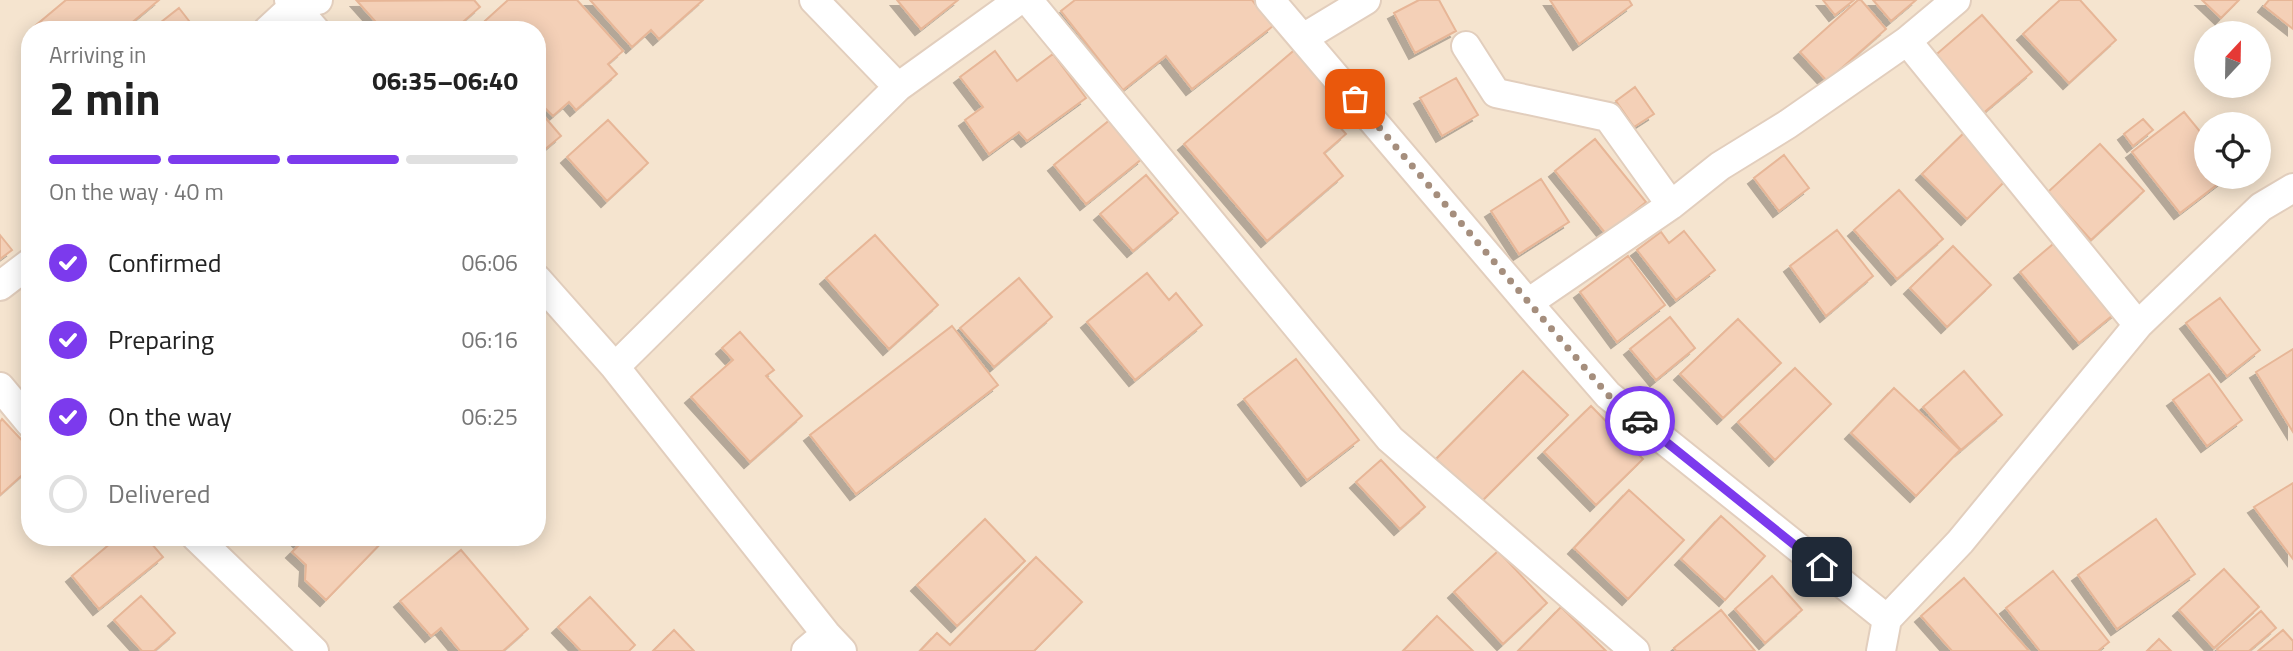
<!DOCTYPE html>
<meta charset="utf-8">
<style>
:root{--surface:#fff;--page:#f2f2f2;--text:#222;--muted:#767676;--line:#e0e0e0;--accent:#7c3aed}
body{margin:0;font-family:"Titillium Web",sans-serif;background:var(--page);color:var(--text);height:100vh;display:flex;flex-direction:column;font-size:26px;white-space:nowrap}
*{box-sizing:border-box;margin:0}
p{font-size:23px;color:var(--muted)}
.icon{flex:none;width:38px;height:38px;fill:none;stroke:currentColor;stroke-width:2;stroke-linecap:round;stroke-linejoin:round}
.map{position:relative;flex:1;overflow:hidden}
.sheet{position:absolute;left:21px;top:21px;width:525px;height:525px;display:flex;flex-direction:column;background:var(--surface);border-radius:28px;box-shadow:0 4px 18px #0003}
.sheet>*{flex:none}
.needle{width:46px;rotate:22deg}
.buttons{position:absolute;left:2194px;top:21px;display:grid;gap:14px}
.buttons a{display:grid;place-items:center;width:77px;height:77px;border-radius:50%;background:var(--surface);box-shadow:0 4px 18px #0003;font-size:35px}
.pin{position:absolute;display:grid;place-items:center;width:60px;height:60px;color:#fff;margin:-30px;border-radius:14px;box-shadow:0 4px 10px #0006}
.courier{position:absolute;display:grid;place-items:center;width:70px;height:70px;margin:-35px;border:5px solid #7c3aed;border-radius:50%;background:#fff;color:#222;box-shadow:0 2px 9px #0007}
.headline em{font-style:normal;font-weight:700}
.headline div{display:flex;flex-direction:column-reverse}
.headline{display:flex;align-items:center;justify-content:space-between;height:119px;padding:0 28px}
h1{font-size:46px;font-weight:700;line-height:52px}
.bar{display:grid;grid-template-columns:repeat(4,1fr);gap:10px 7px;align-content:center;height:84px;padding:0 28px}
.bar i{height:9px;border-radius:5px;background:var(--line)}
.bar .current{background:var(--accent)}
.bar p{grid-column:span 4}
ol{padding:0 28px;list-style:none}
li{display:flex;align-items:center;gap:21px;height:77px}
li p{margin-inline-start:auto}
li .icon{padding:7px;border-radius:50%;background:var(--accent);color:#fff;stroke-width:4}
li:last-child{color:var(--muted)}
li i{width:38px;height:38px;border:4px solid var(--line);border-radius:50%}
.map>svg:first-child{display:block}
.residential{fill:#f5e4cf;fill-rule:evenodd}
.building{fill:#f4d0b7;stroke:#e7b697;stroke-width:2;filter:url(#shadow)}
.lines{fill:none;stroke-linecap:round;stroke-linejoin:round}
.minor-casing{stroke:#e2cebd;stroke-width:32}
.minor{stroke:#fff;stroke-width:28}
.done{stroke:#a58e7d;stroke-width:7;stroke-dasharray:0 12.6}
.route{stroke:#7c3aed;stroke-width:9}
</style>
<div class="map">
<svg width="2293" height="651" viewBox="0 0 2293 651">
<defs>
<filter id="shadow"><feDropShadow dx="-6" dy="6" stdDeviation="0" flood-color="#0004"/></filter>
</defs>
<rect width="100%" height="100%" fill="#fdf2e1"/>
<!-- residential -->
<path class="residential" d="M0,0H2293V651H0ZM30,30H537V537H30ZM2207,33H2259V86H2207ZM2207,124H2259V177H2207Z"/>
<!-- building -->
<path class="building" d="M66,0H159L123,30H38L35,26Z
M474,0L480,7L456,28L438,23L430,30H383L357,1Z
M508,0H577L623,51L608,64L617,74L576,110L569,102L553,116L537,100V30H475Z
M590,0H703L659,39L651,30L632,47Z
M897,0H958L921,29Z
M1075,0H1252L1273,26L1192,89L1166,56L1123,90L1061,11Z
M1419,0H1439L1456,31L1415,53L1394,13Z
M1550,0H1629L1632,5L1579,44Z
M1823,0H1854L1835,15Z
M1858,0H1861L1886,29L1827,81L1800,52Z
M1873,0H1916L1891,21Z
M2060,0H2080L2116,40L2069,83L2023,34Z
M2202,0H2239L2221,18Z
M2269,0H2293V29L2264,6Z
M179,8L196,30H151Z
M1982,15L2032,72L1981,115L1931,59Z
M1298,47L1344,100L1328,114L1346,134L1324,153L1343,176L1267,241L1184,144Z
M995,51L1017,81L1053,54L1086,98L1027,141L1019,132L989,154L965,120L983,107L960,77Z
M1456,78L1478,115L1442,136L1420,98Z
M1635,87L1654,114L1634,127L1616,101Z
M537,108L561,136L537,156Z
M2184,112L2207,140V177H2227L2180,213L2132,152Z
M1111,119L1143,158L1086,204L1054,165Z
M2143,119L2153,130L2133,146L2124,134Z
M608,120L648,163L607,201L567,157Z
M1970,127L2014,172L1967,219L1922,174Z
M1595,139L1646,202L1606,234L1555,171Z
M2100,144L2144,191L2091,240L2048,192Z
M1784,155L1809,188L1779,211L1754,178Z
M1146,175L1178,213L1133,251L1100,214Z
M1541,179L1569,222L1519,254L1491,211Z
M1899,190L1943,239L1897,279L1854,230Z
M1837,230L1873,276L1826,316L1790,266Z
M1684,231L1715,270L1676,300L1637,250L1661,232L1669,243Z
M0,235L12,250L0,259Z
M875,235L938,305L889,349L826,278Z
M2059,239L2119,310L2079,343L2020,272Z
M1953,246L1991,285L1947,327L1910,288Z
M1628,256L1665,305L1617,342L1580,292Z
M1147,273L1169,300L1176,293L1202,325L1135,380L1087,322Z
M1019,278L1052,317L994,367L960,328Z
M2220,298L2260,350L2227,376L2186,323Z
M1670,317L1695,348L1656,380L1630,349Z
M1738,319L1781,363L1723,418L1680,374Z
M952,326L998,385L856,494L810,435Z
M740,332L774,370L766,376L802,416L750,462L691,397L733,360L722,348Z
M2293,349V432L2256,372Z
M1296,359L1359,440L1307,480L1244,399Z
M1795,368L1831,404L1775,460L1738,422Z
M1523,371L1568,415L1481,502L1436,459Z
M1964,371L2002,415L1961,450L1923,407Z
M2209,374L2242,420L2207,446L2173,400Z
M1894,388L1960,450L1916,496L1851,433Z
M1591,406L1643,459L1596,505L1544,452Z
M2,419L30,449V468L0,495V422Z
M1381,460L1425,507L1400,529L1356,482Z
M2293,483V559L2254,507Z
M1629,490L1684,540L1628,599L1574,548Z
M1721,516L1765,556L1725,600L1681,559Z
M985,519L1025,561L957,626L917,585Z
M2156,519L2195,574L2117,629L2078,575Z
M118,537H122L127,544L135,537H146L163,557L99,609L72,576Z
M295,537H387L326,600L305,580L306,565L292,552L301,543Z
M461,550L528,629L503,651H460L441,628L431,636L400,601Z
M1498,551L1547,603L1503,644L1454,592Z
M1036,557L1082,602L1034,651H920L937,633L950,645Z
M2224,569L2259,607L2214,648L2179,610Z
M2053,571L2109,642L2098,651H2040L2006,608Z
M1772,576L1802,610L1765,643L1735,609Z
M1964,578L2029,651H1952L1921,616Z
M141,596L175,633L154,651H142L114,620Z
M590,597L635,645L629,651H581L558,627Z
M1561,607L1606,651H1518Z
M1721,610L1755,651H1676L1674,648Z
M2261,611L2276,628L2249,651H2219L2217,649Z
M1437,616L1473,651H1403Z
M674,630L694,651H653Z
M2283,630L2293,641V651H2258Z
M2159,639L2171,651H2147Z"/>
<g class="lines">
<defs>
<path id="minor" d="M289,0L315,30
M814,0L898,87
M1028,0L1390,439L1635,651
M1270,0L1528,303
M268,30L294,6L318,0
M1303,38L1366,0
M1907,41L2138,325
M1466,46L1496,93L1608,117L1671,205
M537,279L615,367L826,634L842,651
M0,286L30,263
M615,367L898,87L1019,0
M0,387L30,423
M196,537L314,651
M1887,619L1608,395L1528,303L1671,205L1720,166L1788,124L1907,41L1956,0
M806,651L826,634
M1881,651L1887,619L1960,542L2138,325L2261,207L2293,188"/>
</defs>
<!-- minor casing -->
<use href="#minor" class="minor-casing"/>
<!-- minor -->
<use href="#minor" class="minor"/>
</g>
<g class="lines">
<!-- done -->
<path class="done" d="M1355,99L1608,395L1640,421"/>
<!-- route -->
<path class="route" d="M1640,421L1822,567"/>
</g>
</svg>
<div class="buttons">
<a><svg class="needle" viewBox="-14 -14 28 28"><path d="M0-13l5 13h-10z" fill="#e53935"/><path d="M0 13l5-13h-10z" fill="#767676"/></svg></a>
<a><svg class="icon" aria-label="locate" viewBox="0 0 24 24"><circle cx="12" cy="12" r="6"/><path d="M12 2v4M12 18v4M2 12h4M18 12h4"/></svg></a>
</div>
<div class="pin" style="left:1355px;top:99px;background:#ea580c"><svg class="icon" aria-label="bag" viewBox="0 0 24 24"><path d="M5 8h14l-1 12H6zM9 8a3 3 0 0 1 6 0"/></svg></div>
<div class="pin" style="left:1822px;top:567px;background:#1f2937"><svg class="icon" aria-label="home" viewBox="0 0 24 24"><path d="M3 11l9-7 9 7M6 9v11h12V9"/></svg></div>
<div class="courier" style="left:1640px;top:421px"><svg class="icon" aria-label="car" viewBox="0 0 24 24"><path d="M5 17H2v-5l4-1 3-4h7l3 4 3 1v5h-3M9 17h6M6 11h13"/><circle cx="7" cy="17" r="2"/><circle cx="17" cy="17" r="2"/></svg></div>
<section class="sheet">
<div class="headline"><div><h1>2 min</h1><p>Arriving in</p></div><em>06:35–06:40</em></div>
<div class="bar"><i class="current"></i><i class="current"></i><i class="current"></i><i></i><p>On the way · 40 m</p></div>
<ol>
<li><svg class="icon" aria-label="check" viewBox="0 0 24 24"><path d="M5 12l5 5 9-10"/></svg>Confirmed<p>06:06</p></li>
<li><svg class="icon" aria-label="check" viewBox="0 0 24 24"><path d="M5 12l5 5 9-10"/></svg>Preparing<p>06:16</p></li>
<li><svg class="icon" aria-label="check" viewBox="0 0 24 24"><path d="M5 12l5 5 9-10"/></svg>On the way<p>06:25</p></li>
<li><i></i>Delivered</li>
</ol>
</section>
</div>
